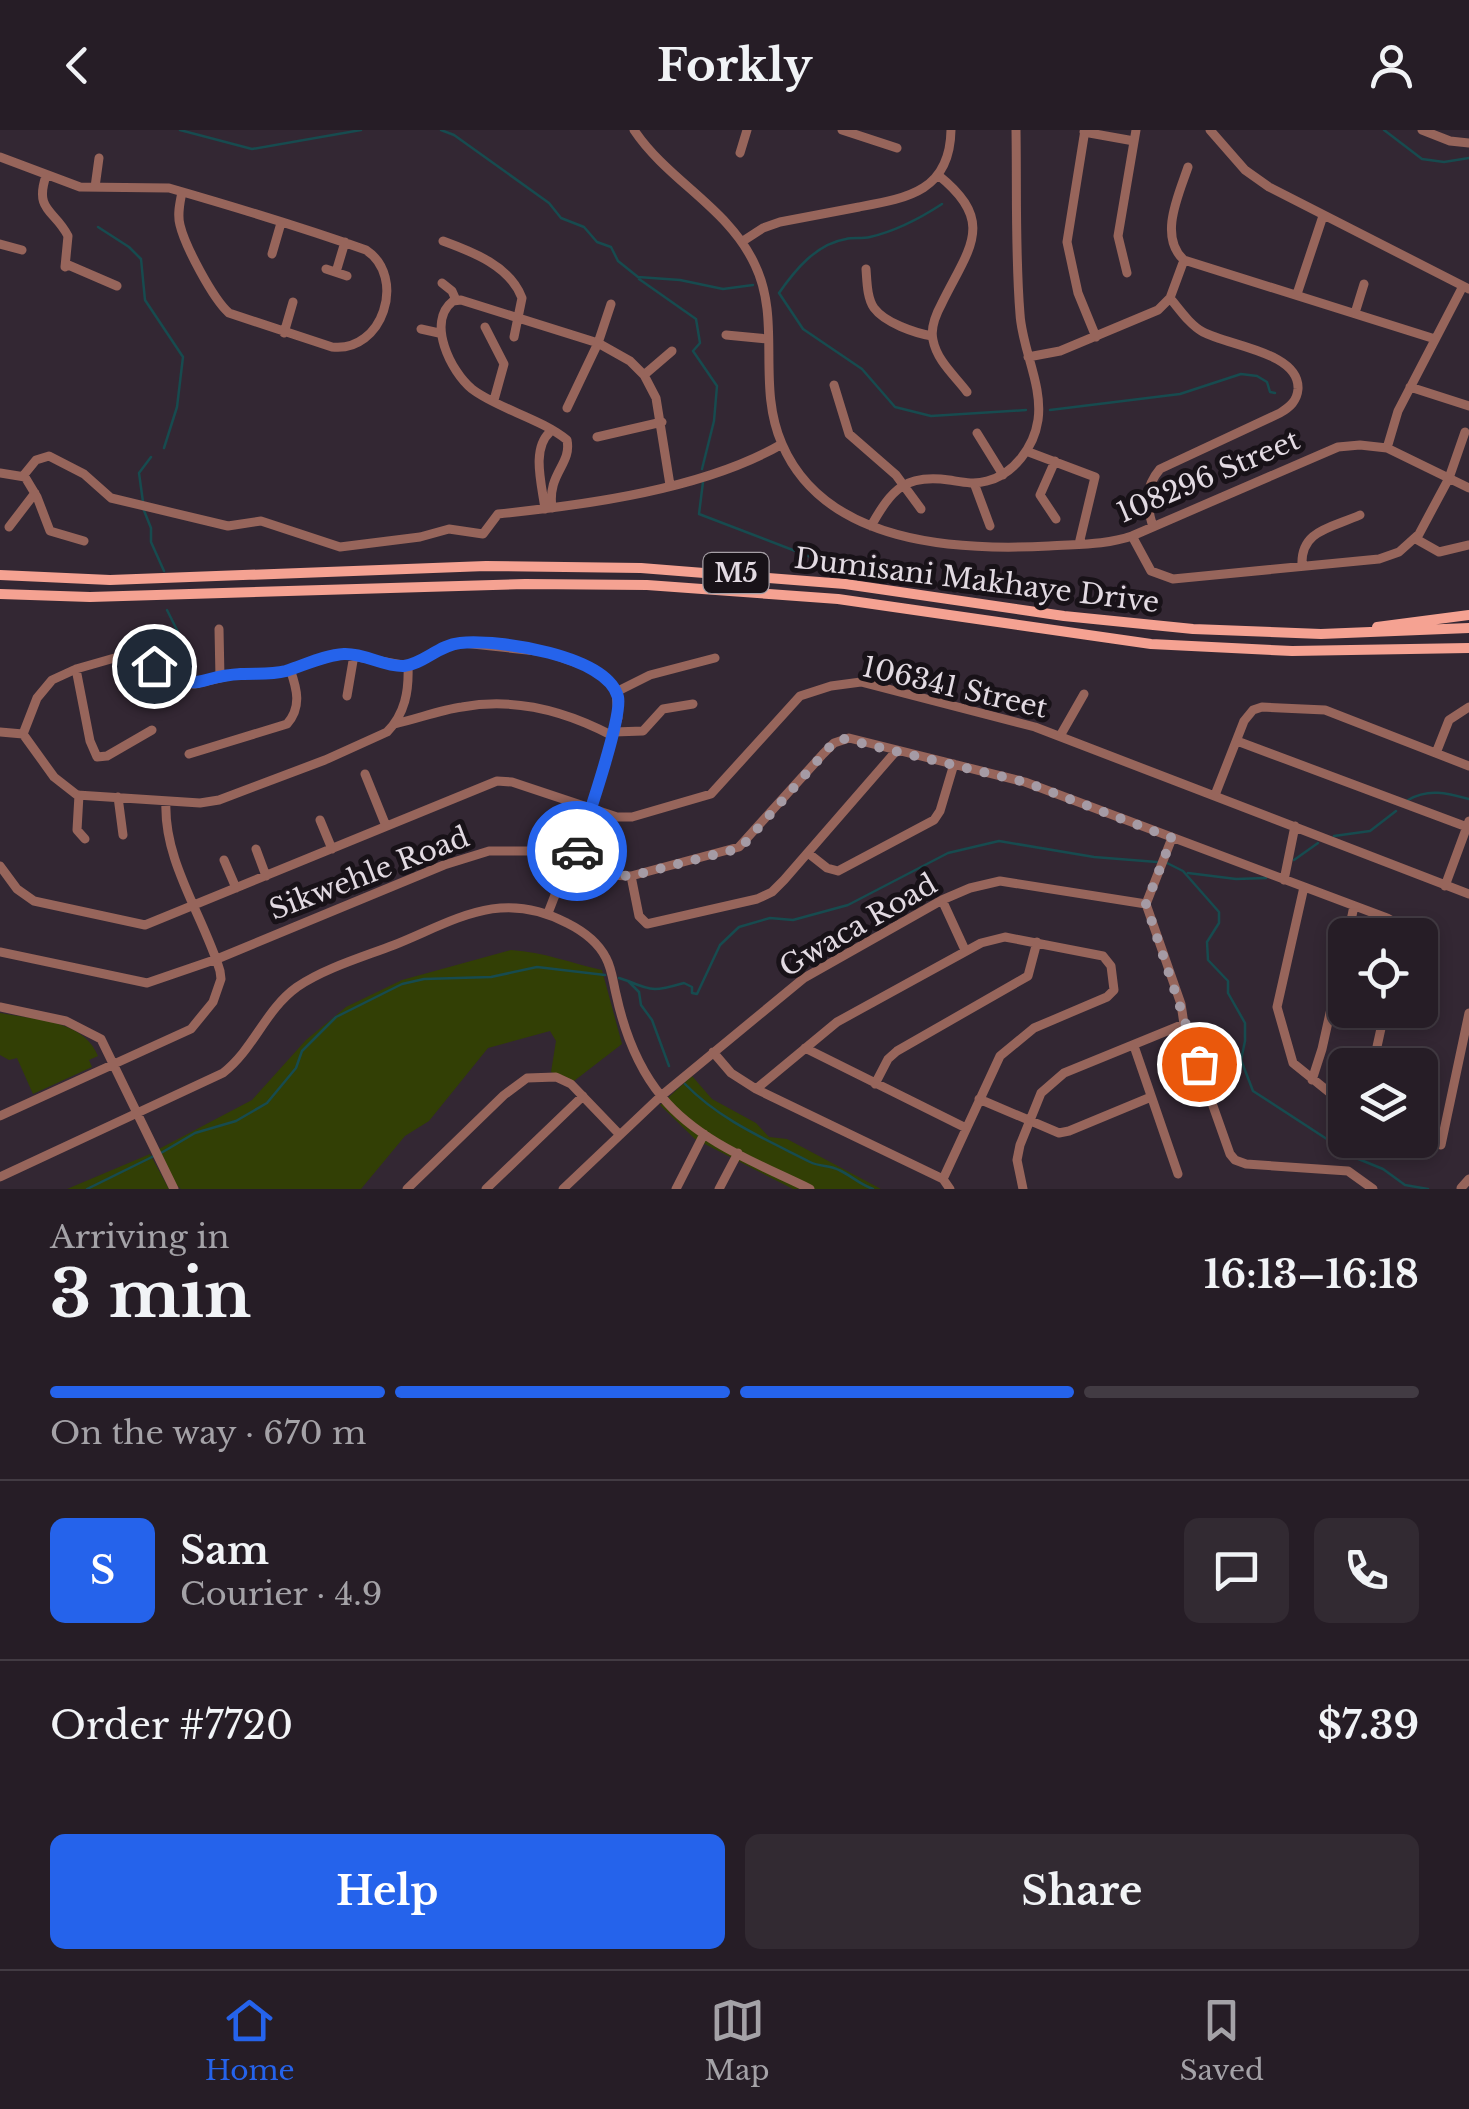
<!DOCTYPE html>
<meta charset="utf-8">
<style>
:root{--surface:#261d26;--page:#322a32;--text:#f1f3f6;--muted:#a4a2a7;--line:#423b43;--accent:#2563eb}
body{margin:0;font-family:"Libre Baskerville",serif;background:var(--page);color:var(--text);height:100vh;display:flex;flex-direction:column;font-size:38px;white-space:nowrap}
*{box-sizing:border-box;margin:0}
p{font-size:32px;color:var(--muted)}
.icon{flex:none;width:55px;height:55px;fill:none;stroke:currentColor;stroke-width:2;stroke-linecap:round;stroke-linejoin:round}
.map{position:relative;height:1059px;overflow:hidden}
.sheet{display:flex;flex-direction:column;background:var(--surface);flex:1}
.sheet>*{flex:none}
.buttons{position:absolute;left:1328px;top:788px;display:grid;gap:20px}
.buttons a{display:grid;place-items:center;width:110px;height:110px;border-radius:15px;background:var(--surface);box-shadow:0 5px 15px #0003,0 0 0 2px var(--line);font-size:50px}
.pin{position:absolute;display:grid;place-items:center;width:85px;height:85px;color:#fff;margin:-42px;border:5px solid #fff;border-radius:50%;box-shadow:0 2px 10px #0007}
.courier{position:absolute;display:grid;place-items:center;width:100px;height:100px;margin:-50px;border:8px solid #2563eb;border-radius:50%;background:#fff;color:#222;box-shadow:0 2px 12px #0007}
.head em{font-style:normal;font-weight:700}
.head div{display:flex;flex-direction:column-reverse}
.head{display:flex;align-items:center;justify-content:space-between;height:170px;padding:0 50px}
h1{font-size:65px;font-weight:700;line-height:75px}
.bar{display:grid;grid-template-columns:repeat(4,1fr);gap:15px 10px;align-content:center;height:120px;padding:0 50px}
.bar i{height:12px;border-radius:8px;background:var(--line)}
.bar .current{background:var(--accent)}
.bar p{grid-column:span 4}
.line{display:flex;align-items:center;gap:25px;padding:0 50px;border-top:2px solid var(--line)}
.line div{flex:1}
.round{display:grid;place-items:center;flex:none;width:105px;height:105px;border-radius:15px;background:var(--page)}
.action{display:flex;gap:20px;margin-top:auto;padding:20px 50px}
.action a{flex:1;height:115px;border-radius:15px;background:var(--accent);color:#fff;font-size:40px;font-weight:700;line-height:115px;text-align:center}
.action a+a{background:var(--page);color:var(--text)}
header{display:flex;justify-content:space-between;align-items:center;height:130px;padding:0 50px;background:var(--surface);font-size:45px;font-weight:700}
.tabs{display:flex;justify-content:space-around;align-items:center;height:140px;border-top:2px solid var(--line);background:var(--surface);font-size:28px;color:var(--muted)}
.tabs a{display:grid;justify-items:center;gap:5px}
.tabs .current{color:var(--accent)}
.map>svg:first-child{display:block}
.green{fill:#323f05}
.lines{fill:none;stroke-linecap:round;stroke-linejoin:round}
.stream{stroke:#174b4f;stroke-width:2.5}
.minor{stroke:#97655b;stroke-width:9}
.major{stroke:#f5a292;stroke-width:10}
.done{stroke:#a59ba5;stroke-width:10;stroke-dasharray:0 18}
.route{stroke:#2563eb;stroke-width:12}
.labels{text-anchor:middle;stroke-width:10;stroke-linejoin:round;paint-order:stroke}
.shield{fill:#181218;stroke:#a59ea5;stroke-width:2.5}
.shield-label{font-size:25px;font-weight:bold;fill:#e2dae2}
.street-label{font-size:28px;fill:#e2dae2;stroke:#181218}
</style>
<header><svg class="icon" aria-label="back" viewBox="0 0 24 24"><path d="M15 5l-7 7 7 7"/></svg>Forkly<svg class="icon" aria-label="person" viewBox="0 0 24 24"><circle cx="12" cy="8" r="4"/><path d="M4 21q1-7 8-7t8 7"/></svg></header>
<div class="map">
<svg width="1469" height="1059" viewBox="0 0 1469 1059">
<rect width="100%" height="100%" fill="#332733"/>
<!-- green -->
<path class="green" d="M511,820C544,822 570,833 602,840L622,914L574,951L551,942L556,911L550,901L488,918L429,991L405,1006L361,1059H181L176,1055L157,1020L252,970L306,910L346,877L402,850Z
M0,883C34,890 83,889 98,926L89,930L92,937L33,964L17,928L9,930L0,925Z
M692,946L712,969L756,993L769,1007L787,1009L881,1059H793L695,1009L660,975Z
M150,1024L169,1059H67Z"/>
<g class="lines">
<!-- stream -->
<path class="stream" d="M180,0L252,19L361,0
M441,0L454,5L549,73L561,88L584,97L597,112L611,117L618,131L638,147L680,150L723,159L753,155
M1384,0L1422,29L1444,32L1469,28
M942,74C919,89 896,101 870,107C862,109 853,107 846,109C816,114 795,140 779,163L803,199L862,239L895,277L931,286L1026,280
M98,97L129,117L141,129L145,170L183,227L177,277L164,318
M639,149L696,189L700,213L693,221L717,256L714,291L702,339
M1050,280L1180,264L1241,244L1257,246L1267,252L1270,262L1275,263
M703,352L699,384L824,432L847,444
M143,372L139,343L151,327
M143,378L151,398V412L164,441
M167,480L179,504L188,543
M1408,670C1428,658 1447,663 1469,669
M1334,706L1370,701L1396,681
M1294,730L1318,713
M1165,732L1183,741L1219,782V793L1207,812L1208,830L1228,851V863L1245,893V911L1241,930L1253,961L1356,1028L1383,1039L1405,1055L1428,1059
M1188,743L1236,749L1266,748
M619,848L628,851L639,862L641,875L652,890L669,936
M628,851C654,862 656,861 684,853L692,857V863L697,864L720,815L739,797L770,788L793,790L848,775L948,723L999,711L1094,727L1157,732
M685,954C720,990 765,1009 810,1032C820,1037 830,1035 839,1040C852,1046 859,1054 873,1059
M161,1023L195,1003L236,991L267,973L296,938L302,921L336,887L402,854L424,849L491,847L537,837L605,845
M87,1059L154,1026"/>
<!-- minor -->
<path class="minor" d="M634,0C668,51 729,78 755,135C782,191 756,255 782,314C825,414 956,421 1049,416C1077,414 1106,415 1132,406L1338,317L1360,315L1387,318L1469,358
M842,0L897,18
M1085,0L1067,112L1078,163L1096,207
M1210,0L1245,40L1269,57L1469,159
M1422,0L1450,11L1469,13
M1084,2L1134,11
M740,23L747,0
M0,27L80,57L169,58C235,77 301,97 366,120C407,147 383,223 332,217L229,183C213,169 185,116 180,95C177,84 180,73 182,62
M1188,37C1179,64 1158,107 1184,130L1435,209
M938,45C997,92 969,118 942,173C936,184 930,198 933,210C937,231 955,246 967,262
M46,46C34,81 55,80 68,106L65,137
M95,57L99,28
M443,111C473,122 510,136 522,168L514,207
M743,111L763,98L780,92C806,87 832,82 859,77C908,68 950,61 951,0
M0,114L22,120
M272,124L281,93
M66,134L117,156
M326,139L347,146
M866,139C867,152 867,168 874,178C885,193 915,203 932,206
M336,142L345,112
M1127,143L1118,106L1136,0
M442,153L452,161L456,170
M1297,164L1323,86
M1355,183L1364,154
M485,197L504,234L494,270
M421,199L439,203
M284,203L293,172
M726,205L768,209
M1028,227L1060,221L1158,180L1170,168L1184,130
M644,245L672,221
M834,255L849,304L896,345L921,379
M1410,257L1469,276
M567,278L598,213L611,174
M977,303L1003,345
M597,307L662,292
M1387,318L1398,281L1463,156
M1026,321L1095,347L1079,414
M1055,331L1040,365L1056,389
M0,343L25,347L37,367L50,401L84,411
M23,346L36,330L49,326L84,344L111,368L228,396L261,391L340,417L420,407L449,399L483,404L498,384C586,375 705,359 782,314
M974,353L990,396
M552,378C547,343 572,335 567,310C540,288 498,279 472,259C451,242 426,192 453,171L461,170L598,213L630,231L644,245L656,268L670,355
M545,379C542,355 531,319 550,302
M871,396C892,359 905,344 949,350C962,352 974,355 987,351C1014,344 1034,317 1038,290C1043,255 1022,219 1020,184C1015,123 1017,61 1016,0
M9,397L35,363
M1153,397C1146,374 1144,358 1160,339L1280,283C1290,277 1297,271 1298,259C1300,222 1229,216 1203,202C1190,195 1180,180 1170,168
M1132,406L1151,441L1173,449L1379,429L1399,422L1419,404L1449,348L1465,302
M1416,409L1439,422L1469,415
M1302,436C1300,400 1331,398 1360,385
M219,499L220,548
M76,539L90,611L97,627L107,626L152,600
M616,562L650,545L715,528
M347,566L354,525
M139,568L155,537
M394,594C417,589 440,580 462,577C516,567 566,581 613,606
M0,602L23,604
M614,602L643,601L663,579L693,574
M23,604L37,568L52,550L76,539L118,527L140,528L176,550L194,554L241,543L273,544L341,524L408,536L443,518L463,513L546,522L594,539L609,551L616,562L618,588L576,726L564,742L548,783
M23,604L54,647L77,665L200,673L219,670L325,630L387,602C405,584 409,561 408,536
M1060,606L1084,564
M1237,611L1467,697
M1436,623L1449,590L1469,577
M189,624L287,594C302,577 297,559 290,539
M365,644L386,696
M79,665L77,700L85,709
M1215,665L1244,591L1253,580L1262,577L1325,580L1469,636
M118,667L123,705
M320,690L332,719
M256,719L266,746
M808,723L827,738L838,741L934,690L940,681L954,634
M224,730L236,758
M0,736L17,759L34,771L145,795L497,651L512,652L617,687H632L711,664L800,566L831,556L861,552L1035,597L1469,764
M631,746L639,786L647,794L757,769L772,762L784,750L897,620
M1284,750L1295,696
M1445,756L1469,691
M1304,757L1277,877L1293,933L1345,975
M942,770L965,820
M1146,774L1172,708
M1348,805L1354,776
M0,822L147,853L217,829L444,735L489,721H531L605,745L631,746L739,717L823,624L834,613L849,608L1025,652L1387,788L1399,795L1402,805
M0,877L66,891L101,909L174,1059
M1184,894L1230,1024L1235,1030L1246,1034L1348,1041L1373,1059
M1134,916L1178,1044
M805,918L966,998
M713,922L731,943L756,959L943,1049L950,1059
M1373,935L1385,880
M1312,950L1322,919L1345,816
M875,954L888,929L897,921L1028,846L1037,812
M756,959L837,892L981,813L1005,807L1103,826L1111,836L1114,860L1107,867L1034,898L1000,926L943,1049
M979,969L1059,1003L1069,1001L1151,967
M0,986L191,899L213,872L221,849L220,841C203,785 163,731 166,671
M1441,1015L1469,883
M0,1047L223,943C254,919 265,880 297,857C325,838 363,827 394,815C456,790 501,758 567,793C583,801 598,812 606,828C612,839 613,852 616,864C624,901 638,938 662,967C699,1012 759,1034 810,1059
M1461,1058L1469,1049
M407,1059L504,965L527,948L556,947L571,954L620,1005
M486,1059L583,966
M563,1059L661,966L804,848L942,770L970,758L1000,751L1146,774
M676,1059L704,1004
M719,1059L738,1023
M1023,1059L1017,1030L1020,1015L1041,963L1064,943L1184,894L1181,874L1146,774"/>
<!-- major -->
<path class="major" d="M0,445L110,450L486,436L641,438L845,454L1064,486L1193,499L1321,504L1469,498
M0,464L90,467L525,454L647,455L838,469L1151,514L1292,521L1469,518
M1377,497L1469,485"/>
</g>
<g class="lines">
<!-- done -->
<path class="done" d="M577,721L570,734L605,745L631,746L733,720L744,714L834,612L844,609L1025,652L1172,708L1146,774L1199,934"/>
<!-- route -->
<path class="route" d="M154,536C203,566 194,546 241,544C257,543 270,545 286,541C305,535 325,525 344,524C365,523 384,537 404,536C423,534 439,515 460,513C498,509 607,525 618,567C623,587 585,696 577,721"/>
</g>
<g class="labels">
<!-- shield labels -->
<rect class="shield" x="703.5" y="423" width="65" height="40" rx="8"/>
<g class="shield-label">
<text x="736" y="452">M5</text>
</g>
<!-- street labels -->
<g class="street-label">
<text transform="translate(1208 346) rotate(-23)" y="10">108296 Street</text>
<text transform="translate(977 450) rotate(7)" y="10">Dumisani Makhaye Drive</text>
<text transform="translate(955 557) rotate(13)" y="10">106341 Street</text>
<text transform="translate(369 743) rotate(-21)" y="10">Sikwehle Road</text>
<text transform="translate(858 795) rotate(-30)" y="10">Gwaca Road</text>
</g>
</g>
</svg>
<div class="buttons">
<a><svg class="icon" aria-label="locate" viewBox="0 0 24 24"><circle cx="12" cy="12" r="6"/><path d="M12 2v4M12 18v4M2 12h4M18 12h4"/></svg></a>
<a><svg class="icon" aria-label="layers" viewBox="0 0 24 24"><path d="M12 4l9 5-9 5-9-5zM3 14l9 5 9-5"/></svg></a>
</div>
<div class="pin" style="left:1199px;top:934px;background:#ea580c"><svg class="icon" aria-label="bag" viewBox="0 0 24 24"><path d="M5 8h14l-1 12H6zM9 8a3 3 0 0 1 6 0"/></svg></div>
<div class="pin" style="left:154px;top:536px;background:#1f2937"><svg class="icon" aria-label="home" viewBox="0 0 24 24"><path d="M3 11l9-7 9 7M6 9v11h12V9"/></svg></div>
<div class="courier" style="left:577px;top:721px"><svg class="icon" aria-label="car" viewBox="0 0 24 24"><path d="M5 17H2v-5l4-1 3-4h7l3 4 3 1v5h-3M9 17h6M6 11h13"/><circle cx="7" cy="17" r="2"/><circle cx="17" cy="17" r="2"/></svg></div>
</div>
<section class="sheet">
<div class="head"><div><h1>3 min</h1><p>Arriving in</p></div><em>16:13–16:18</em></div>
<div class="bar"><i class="current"></i><i class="current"></i><i class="current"></i><i></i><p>On the way · 670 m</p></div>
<div class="line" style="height:180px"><b class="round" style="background:var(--accent);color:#fff">S</b><div><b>Sam</b><p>Courier · 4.9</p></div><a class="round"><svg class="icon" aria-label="chat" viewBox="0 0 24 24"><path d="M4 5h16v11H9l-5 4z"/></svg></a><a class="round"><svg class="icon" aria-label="phone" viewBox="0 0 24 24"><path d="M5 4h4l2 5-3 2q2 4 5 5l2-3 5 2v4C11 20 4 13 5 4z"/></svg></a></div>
<div class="line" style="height:130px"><div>Order #7720</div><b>$7.39</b></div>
<div class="action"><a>Help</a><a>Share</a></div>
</section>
<nav class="tabs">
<a class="current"><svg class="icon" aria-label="home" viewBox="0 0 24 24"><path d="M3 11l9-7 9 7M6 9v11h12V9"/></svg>Home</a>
<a><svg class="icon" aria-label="map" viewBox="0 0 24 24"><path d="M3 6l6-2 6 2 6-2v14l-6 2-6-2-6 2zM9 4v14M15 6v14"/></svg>Map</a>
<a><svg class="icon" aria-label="saved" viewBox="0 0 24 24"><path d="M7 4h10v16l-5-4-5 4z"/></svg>Saved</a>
</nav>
